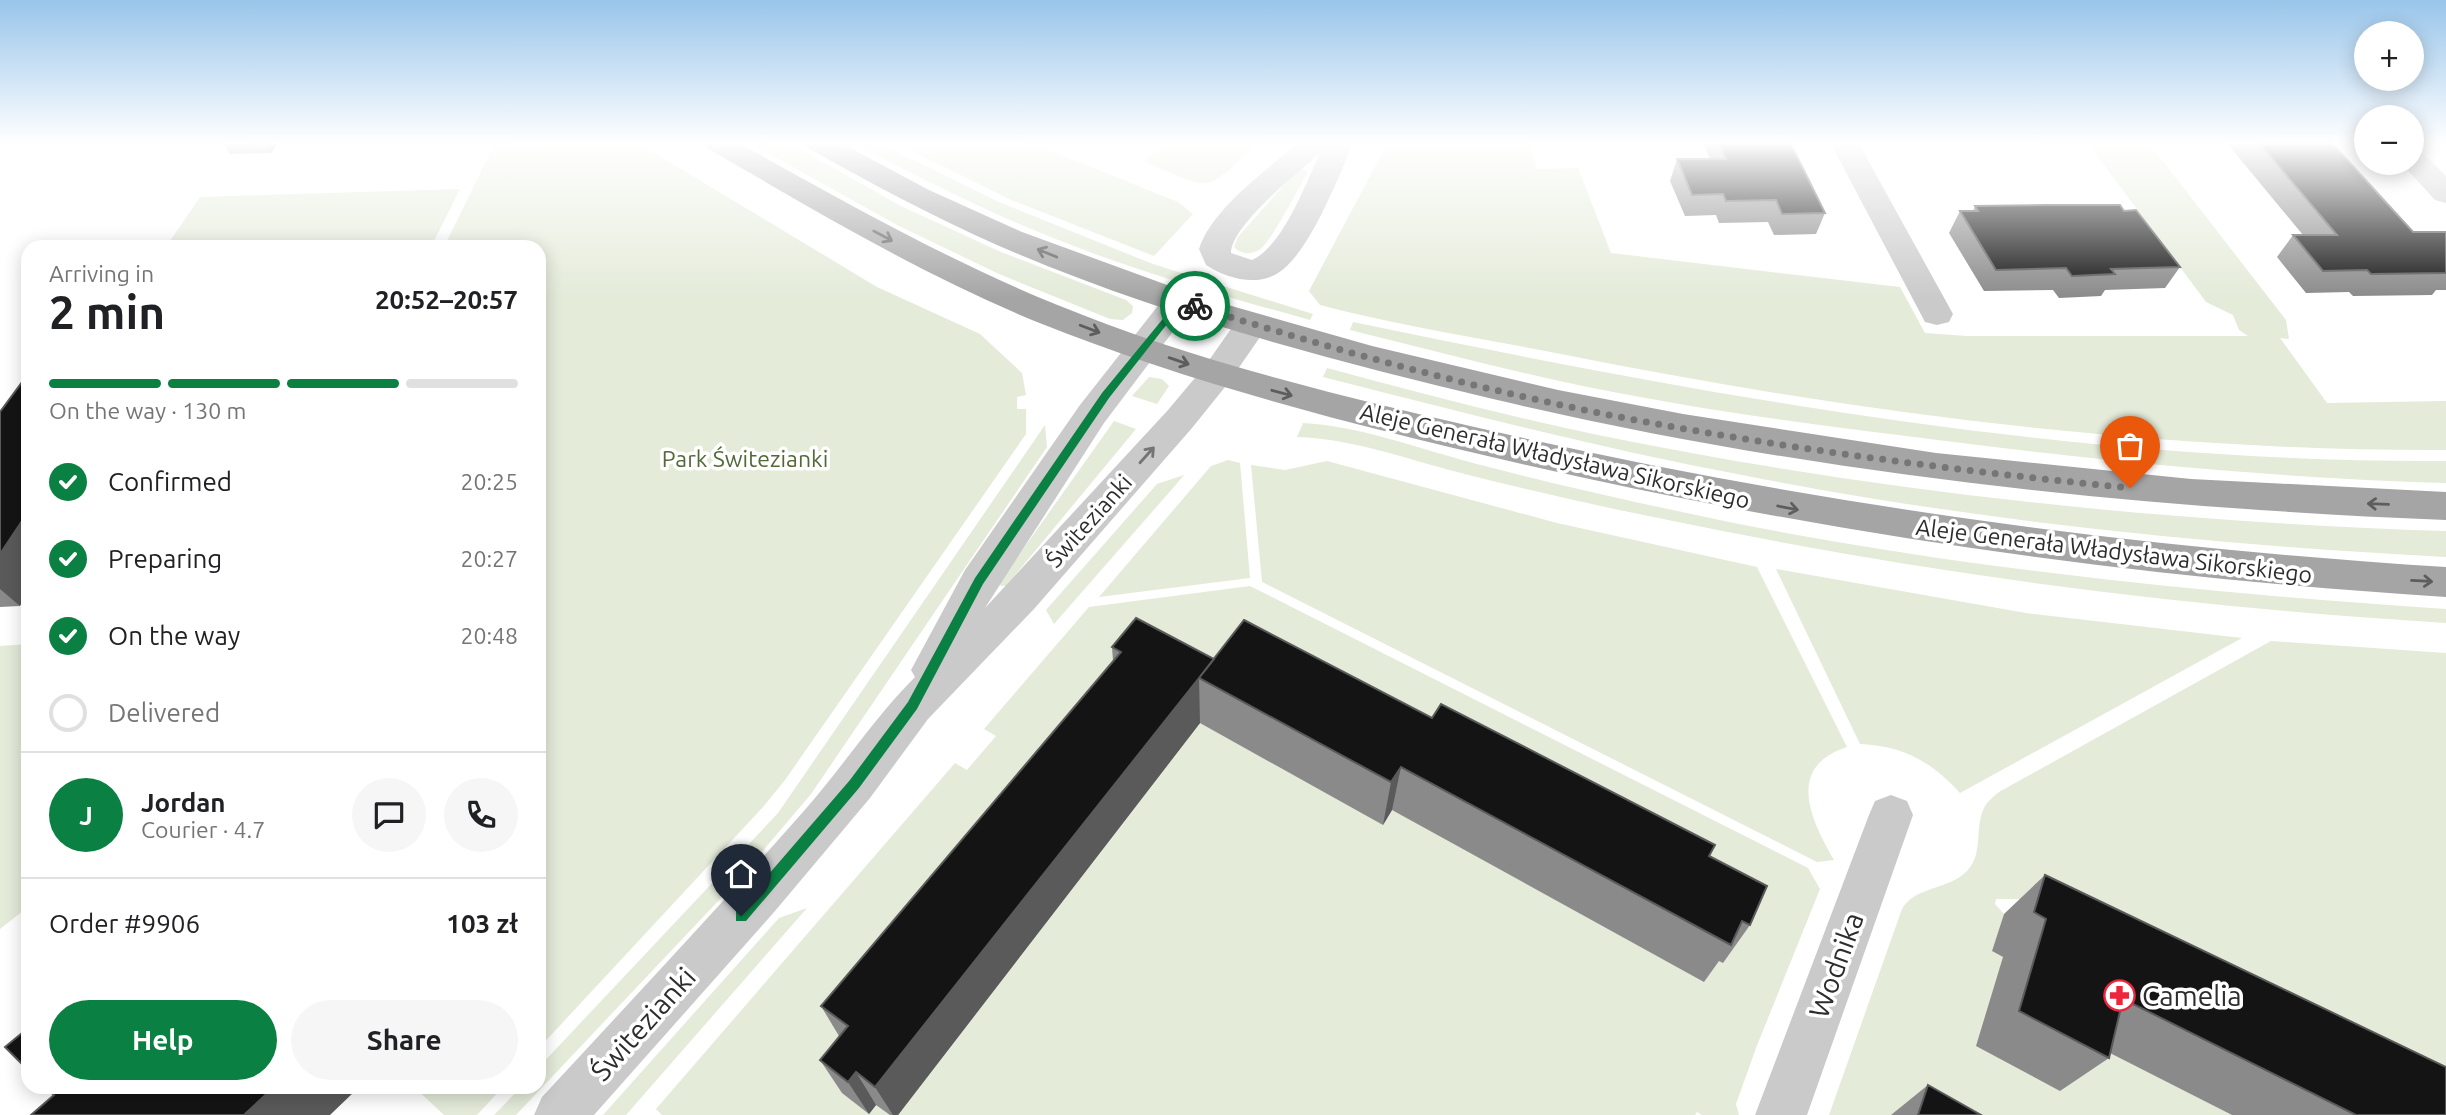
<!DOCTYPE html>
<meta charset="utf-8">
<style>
:root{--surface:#fff;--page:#f6f6f6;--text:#202124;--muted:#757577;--line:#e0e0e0;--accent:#0b8043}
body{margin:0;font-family:Ubuntu,sans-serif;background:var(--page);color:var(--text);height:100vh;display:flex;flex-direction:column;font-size:26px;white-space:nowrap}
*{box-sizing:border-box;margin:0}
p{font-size:23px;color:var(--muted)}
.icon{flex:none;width:38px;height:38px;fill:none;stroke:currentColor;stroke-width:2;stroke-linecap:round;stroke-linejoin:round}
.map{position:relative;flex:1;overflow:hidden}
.panel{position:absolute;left:21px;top:240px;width:525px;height:854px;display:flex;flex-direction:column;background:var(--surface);border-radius:21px;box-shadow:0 4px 18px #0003}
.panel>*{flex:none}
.tools{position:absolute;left:2354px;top:21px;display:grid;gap:14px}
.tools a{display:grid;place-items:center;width:70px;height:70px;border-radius:50%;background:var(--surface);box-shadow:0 4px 18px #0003;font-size:35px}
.pin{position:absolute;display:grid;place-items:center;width:60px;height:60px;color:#fff;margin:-72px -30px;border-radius:50% 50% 50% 0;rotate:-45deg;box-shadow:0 0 7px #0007}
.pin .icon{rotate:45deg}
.courier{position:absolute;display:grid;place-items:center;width:70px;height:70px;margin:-35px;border:5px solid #0b8043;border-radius:50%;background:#fff;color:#222;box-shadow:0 2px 9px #0007}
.headline em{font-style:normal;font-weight:600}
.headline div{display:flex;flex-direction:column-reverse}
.headline{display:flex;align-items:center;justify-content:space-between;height:119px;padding:0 28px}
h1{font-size:46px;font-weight:600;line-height:52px}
.bar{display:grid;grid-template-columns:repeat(4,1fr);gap:10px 7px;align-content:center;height:84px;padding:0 28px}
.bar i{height:9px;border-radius:5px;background:var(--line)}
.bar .current{background:var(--accent)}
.bar p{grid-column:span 4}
.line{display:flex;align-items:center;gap:18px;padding:0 28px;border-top:2px solid var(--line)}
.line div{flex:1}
.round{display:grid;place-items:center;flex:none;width:74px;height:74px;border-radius:37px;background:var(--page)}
ol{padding:0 28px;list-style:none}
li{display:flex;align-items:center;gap:21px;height:77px}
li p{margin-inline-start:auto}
li .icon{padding:7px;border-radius:50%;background:var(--accent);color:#fff;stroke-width:4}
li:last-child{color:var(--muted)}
li i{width:38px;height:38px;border:4px solid var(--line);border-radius:50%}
.primary-button{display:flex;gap:14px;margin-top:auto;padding:14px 28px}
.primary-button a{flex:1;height:80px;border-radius:42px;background:var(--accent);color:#fff;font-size:28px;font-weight:600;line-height:80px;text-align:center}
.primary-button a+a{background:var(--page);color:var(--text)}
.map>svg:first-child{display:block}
.green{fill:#e4ebd9}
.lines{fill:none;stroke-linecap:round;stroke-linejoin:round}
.minor{fill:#cacaca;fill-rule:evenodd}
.major{fill:#a5a5a5;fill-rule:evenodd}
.wall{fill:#8a8a8a}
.shaded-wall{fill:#5a5a5a}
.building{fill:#141414;stroke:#5a5a5a;stroke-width:2}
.oneway{stroke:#5d5d5d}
.oneway2{stroke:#747474}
.route{fill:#0b8043}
.done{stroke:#767676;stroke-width:7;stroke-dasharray:0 12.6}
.labels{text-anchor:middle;stroke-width:7;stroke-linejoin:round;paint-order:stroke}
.street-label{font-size:23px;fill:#2d2d2d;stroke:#fff}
.park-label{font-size:23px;fill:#526a38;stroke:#fff}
.near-street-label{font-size:28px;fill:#2d2d2d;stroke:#fff}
.near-poi-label{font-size:28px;fill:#2d2d2d;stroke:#fff;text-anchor:start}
</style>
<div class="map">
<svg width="2446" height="1115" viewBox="0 0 2446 1115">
<rect width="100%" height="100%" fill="#fff"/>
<!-- green -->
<path class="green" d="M548,142H636L877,287L980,334L1022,373L1026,395L1017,397V409H1026V434L785,780L763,807L539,1048V247H444L493,147H545Z
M748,142H787L903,207L1001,252L1126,300L1133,306L1132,313L1123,320L1110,319L999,274L897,225Z
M852,142H877L1001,203L1153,264L1313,314L1310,320C1238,300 1166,280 1095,254C1011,224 931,184 852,142Z
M894,142H1029L1178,202L1193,214L1154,256L1009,199Z
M1169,142H1257C1206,195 1211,191 1144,161Z
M1388,142H1530L1537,169L1578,168L1611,253L1900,287L1925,333L1967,336H2248L2239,330L2233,315L2206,302L2087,142H2148L2286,320L2289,339L2280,338L2327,403L2446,401V450C2149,451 1851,412 1561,354C1480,338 1399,326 1320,305L1309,291Z
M1299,168L1308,171C1300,186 1270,244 1259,250C1250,255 1240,254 1234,247L1238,237Z
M460,189L431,247H166L200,197Z
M1353,322C1712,397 2077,463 2446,461V483C2273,478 2101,461 1930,439C1805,424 1678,407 1555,380C1487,365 1418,347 1350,330Z
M1327,368C1416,392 1507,416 1598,435C1877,492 2162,522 2446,531V557C2212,545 1977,521 1747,476C1604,449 1464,413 1323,377Z
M1149,377L1162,379L1169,386L1157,404L1132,396Z
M1114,421L1136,429L1006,586H1001L999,583Z
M1303,423C1355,425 1421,449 1473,463C1557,485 1643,504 1729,522C1966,569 2205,593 2446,609V623C2182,607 1927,574 1668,520C1597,506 1527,490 1457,472C1403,458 1353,439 1297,437Z
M1045,425L1047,447L811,794L738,880L516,1115H494L521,1087H539V1067L778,813Z
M1228,460L1240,463L1250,578L1099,597L1211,466Z
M1327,461L1557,523L1757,567L1847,747C1785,767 1811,820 1834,860L1817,862L1262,582L1251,465L1285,470Z
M1184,475L1173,488L1054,624L1046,610L1157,484Z
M1776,569L2026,613L2242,638L1960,793C1931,761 1903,746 1860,744Z
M1250,586L1808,868L1820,889L1756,1048L1736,1104L1739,1115H1702L1697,1112L1695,1115H662L656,1109L955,763L967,770L996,736L984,729L1089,607Z
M2271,641L2446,653V1115L2200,987L2019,899H1996L1995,904L2004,914L1992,951L2003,957L2052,1022L2233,1115H1829L1902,909C1915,886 1949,890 1967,871C1984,854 1974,828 1984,808C1987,802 1994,796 1999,792Z
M28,644V907L0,929V646Z
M807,908L626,1115H603L779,918Z
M414,1087H503L477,1115H444Z"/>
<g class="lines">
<!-- minor -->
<path class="minor" d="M1298,142H1354C1338,177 1310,253 1278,273C1256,287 1226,278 1206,265L1199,249C1212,208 1268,170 1298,142ZM1320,153C1306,183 1283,246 1252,260L1231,253C1231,225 1299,172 1320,153Z
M1830,142H1858L1953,314L1949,322L1937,325L1925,322Z
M2412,149L2422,152L2446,176V203L2435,200L2401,163H2412Z
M1180,290L1192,293L1196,301L1104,423L985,608L1168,410L1205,366L1240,316L1252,313L1264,316L1269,324L1229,382L1192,428L1034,609L928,719L870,798L775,911L594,1115H534L542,1097C630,1002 718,908 803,812C842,768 874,718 915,677L911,670L965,570L1080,405L1168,293Z
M1891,795L1907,801L1913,815L1807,1115H1755L1869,815L1875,801Z"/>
<!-- major -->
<path class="major" d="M703,142H737C841,200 945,259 1055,304C1201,364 1356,400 1510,435C1821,505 2128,547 2446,567V597C2126,577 1822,533 1509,461C1350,424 1189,383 1037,322C922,275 814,210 707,148Z
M804,142H839L929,190L1022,232L1200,297L1372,346L1558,390L1683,414L1936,453L2191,479L2446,492V520C2125,507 1806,473 1493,399C1325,359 1156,314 997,245C932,216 870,183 808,148Z"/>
</g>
<!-- wall -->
<path class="wall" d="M222,142H279L271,153L230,154Z
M1702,142H1790L1825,213L1816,234L1774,235L1768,222L1719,223L1716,215L1685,216L1670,181L1677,159H1710Z
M2226,142H2331L2413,232H2446V290H2436L2432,295L2353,296L2349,292L2306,293L2277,257L2293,235H2303Z
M1975,206L2124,211L2180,267L2165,288L2105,290L2101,296L2059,298L2053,290L1984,291L1949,233L1960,211H1973Z
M0,412L20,606L0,607Z
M1112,647L1214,660L1432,718L1709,856L1750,925L1723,963L1719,961L1704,982L1392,810L1383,825L1200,723L898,1115H890L876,1105L869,1114L842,1093L820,1060L839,1036L821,1006L1113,661Z
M2045,875L2446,1115H2232L2110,1053L2109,1058L2060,1091L1976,1046L2003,957L1992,951L2004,914Z
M1928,1085L1981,1115H1891Z"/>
<!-- shaded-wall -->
<path class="shaded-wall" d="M264,142H279L271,153Z
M28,512V593L20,606L0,589V554Z
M1199,678L1200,723L898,1115H893L875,1087Z
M1401,767L1392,810L1383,825L1391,782Z
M856,1072L876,1105L869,1114L848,1082Z
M274,1087H349L355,1091L330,1115H244Z"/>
<!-- building -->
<path class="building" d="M1718,142H1790L1825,213L1782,214L1776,200L1726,201L1723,194L1692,195L1677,159H1726Z
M2258,142H2331L2413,232H2446V273L2371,274L2367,270L2323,271L2293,235H2337Z
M2046,205H2120L2124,211L2136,210L2180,267L2111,269L2115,274L2072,276L2066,268L1996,270L1960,211H1978L1975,206Z
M28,374V512L0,554V412Z
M1136,618L1214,659L875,1087L856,1072L848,1082L820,1060L848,1026L821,1006L1121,652L1112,647Z
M1244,620L1432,718L1441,704L1715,845L1709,856L1767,886L1750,925L1742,921L1731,945L1401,767L1391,782L1199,678Z
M2045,875L2446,1067V1115H2356L2123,999L2109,1058L2019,1011L2046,919L2034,912Z
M28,1028V1070L5,1047Z
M1928,1085L1981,1115H1918Z
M45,1087H274L244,1115H31L54,1095Z"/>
<!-- one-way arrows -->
<defs><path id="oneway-shaft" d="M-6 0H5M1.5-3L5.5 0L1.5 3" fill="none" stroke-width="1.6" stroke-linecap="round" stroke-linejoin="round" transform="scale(1.75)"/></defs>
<g class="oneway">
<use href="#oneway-shaft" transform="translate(883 236) rotate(28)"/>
<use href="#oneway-shaft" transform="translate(1047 253) rotate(-158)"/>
<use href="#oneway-shaft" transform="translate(1090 329) rotate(21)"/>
<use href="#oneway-shaft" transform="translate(1179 361) rotate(19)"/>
<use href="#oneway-shaft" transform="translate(1282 393) rotate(15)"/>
<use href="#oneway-shaft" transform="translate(2378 504) rotate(-178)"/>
<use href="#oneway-shaft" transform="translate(1788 508) rotate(11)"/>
<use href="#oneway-shaft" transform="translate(2422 581) rotate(3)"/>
</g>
<use class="oneway2" href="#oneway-shaft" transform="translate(1147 455) rotate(-48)"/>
<!-- sky -->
<linearGradient id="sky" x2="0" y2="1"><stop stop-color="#99c5ea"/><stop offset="0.48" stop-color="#fff"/><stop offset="1" stop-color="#fff" stop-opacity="0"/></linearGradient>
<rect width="2446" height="298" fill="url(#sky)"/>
<!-- route -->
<path class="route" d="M1180,298L1199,306L1195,309L1182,305L1109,398L983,584L917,709L859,788L746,921H736V912L850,780L908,702L975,578L1102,393Z"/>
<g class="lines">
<!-- done -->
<path class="done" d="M1195,306C1344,353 1497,395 1652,423C1810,452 1970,472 2130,488"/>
</g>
<!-- icons -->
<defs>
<symbol id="pharmacy-ring" viewBox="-11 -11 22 22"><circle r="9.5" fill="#fff" stroke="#ed253d" stroke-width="1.5"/><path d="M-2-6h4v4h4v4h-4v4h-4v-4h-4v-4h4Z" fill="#ed253d"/></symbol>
</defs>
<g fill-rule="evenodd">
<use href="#pharmacy-ring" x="2102" y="978" width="35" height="35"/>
</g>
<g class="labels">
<!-- street labels -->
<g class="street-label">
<text transform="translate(1555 456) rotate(13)" y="8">Aleje Generała Władysława Sikorskiego</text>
<text transform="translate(1089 521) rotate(-48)" y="8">Świtezianki</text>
<text transform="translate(2114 551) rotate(7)" y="8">Aleje Generała Władysława Sikorskiego</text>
</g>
<!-- park labels -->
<g class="park-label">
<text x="745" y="467">Park Świtezianki</text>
</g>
<!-- near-street labels -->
<g class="near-street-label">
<text transform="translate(1836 965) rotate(-70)" y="10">Wodnika</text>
<text transform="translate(643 1024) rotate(-48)" y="10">Świtezianki</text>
</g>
<!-- near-poi labels -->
<g class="near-poi-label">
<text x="2142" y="1006">Camelia</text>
</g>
</g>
</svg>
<div class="tools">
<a>+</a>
<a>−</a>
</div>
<div class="pin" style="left:2130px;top:488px;background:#ea580c"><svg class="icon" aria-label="bag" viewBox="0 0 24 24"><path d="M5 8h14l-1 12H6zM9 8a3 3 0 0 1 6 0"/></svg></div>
<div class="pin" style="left:741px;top:916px;background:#1f2937"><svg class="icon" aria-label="home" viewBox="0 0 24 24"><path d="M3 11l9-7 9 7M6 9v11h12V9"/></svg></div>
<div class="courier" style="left:1195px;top:306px"><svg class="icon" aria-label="bike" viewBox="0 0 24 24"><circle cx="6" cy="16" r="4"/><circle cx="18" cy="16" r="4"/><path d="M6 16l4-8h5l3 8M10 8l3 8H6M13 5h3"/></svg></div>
<section class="panel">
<div class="headline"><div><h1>2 min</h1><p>Arriving in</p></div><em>20:52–20:57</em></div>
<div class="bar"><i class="current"></i><i class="current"></i><i class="current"></i><i></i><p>On the way · 130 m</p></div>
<ol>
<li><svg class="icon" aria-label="check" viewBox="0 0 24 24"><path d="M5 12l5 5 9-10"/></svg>Confirmed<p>20:25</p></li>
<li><svg class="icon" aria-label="check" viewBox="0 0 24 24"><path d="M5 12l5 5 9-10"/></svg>Preparing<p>20:27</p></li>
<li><svg class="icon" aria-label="check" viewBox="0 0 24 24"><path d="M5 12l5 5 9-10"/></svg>On the way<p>20:48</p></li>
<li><i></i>Delivered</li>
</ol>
<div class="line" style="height:126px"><b class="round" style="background:var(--accent);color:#fff">J</b><div><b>Jordan</b><p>Courier · 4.7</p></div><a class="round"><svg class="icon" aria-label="chat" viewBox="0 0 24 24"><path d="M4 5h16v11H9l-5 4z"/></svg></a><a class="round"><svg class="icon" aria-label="phone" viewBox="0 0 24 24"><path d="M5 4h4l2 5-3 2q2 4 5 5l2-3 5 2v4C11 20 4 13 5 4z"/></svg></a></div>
<div class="line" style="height:91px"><div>Order #9906</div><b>103 zł</b></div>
<div class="primary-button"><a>Help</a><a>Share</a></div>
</section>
</div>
